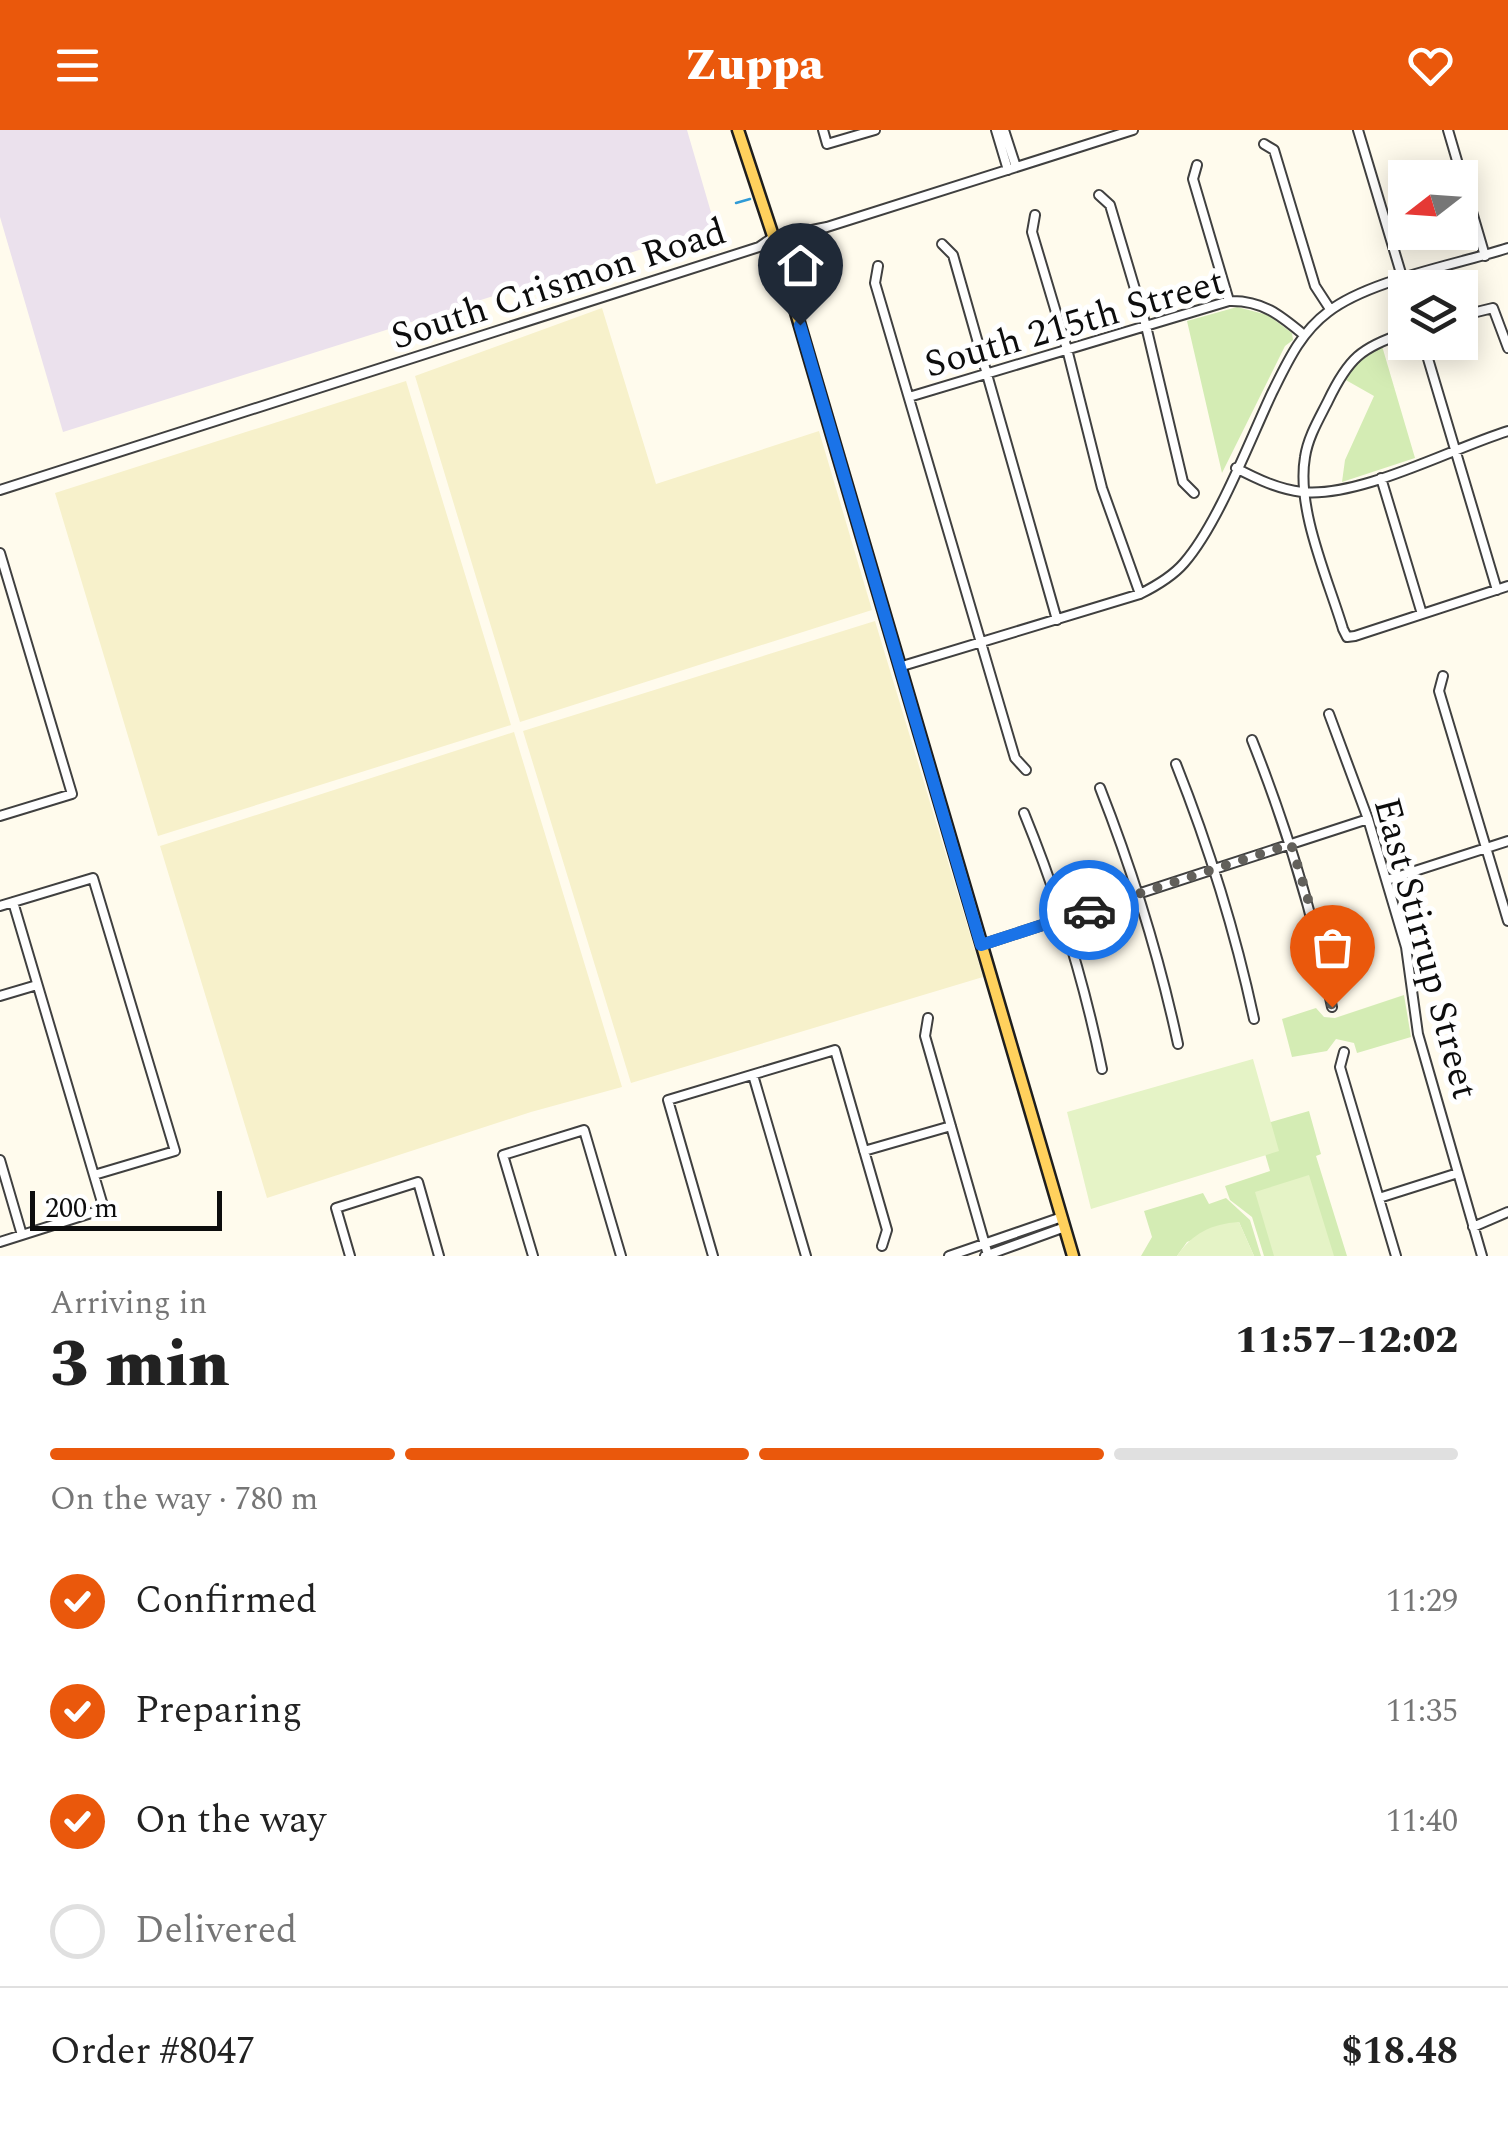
<!DOCTYPE html>
<meta charset="utf-8">
<style>
:root{--surface:#fff;--page:#f2f2f2;--text:#222;--muted:#767676;--line:#e0e0e0;--accent:#ea580c}
body{margin:0;font-family:Spectral,serif;background:var(--page);color:var(--text);height:100vh;display:flex;flex-direction:column;font-size:38px;white-space:nowrap}
*{box-sizing:border-box;margin:0}
p{font-size:32px;color:var(--muted)}
.icon{flex:none;width:55px;height:55px;fill:none;stroke:currentColor;stroke-width:2;stroke-linecap:round;stroke-linejoin:round}
.map{position:relative;height:1126px;overflow:hidden}
.panel{display:flex;flex-direction:column;background:var(--surface);flex:1}
.panel>*{flex:none}
.needle{width:65px;rotate:253deg}
.buttons{position:absolute;left:1388px;top:30px;display:grid;gap:20px}
.buttons a{display:grid;place-items:center;width:90px;height:90px;border-radius:0px;background:var(--surface);box-shadow:0 5px 25px #0003;font-size:50px}
.scale{position:absolute;left:30px;bottom:25px;width:192px;box-sizing:border-box;padding-left:10px;border:5px solid #0d0d0d;border-top:0;font-size:28px;line-height:35px;white-space:nowrap;color:#0d0d0d;-webkit-text-stroke:8px #fff;paint-order:stroke}
.pin{position:absolute;display:grid;place-items:center;width:85px;height:85px;color:#fff;margin:-102px -42px;border-radius:50% 50% 50% 0;rotate:-45deg;box-shadow:0 0 10px #0007}
.pin .icon{rotate:45deg}
.courier{position:absolute;display:grid;place-items:center;width:100px;height:100px;margin:-50px;border:8px solid #1a73e8;border-radius:50%;background:#fff;color:#222;box-shadow:0 2px 12px #0007}
.overview em{font-style:normal;font-weight:800}
.overview div{display:flex;flex-direction:column-reverse}
.overview{display:flex;align-items:center;justify-content:space-between;height:170px;padding:0 50px}
h1{font-size:65px;font-weight:800;line-height:75px}
.bar{display:grid;grid-template-columns:repeat(4,1fr);gap:15px 10px;align-content:center;height:120px;padding:0 50px}
.bar i{height:12px;border-radius:8px;background:var(--line)}
.bar .on{background:var(--accent)}
.bar p{grid-column:span 4}
.line{display:flex;align-items:center;gap:25px;padding:0 50px;border-top:2px solid var(--line)}
.line div{flex:1}
ol{padding:0 50px;list-style:none}
li{display:flex;align-items:center;gap:30px;height:110px}
li p{margin-inline-start:auto}
li .icon{padding:10px;border-radius:50%;background:var(--accent);color:#fff;stroke-width:4}
li:last-child{color:var(--muted)}
li i{width:55px;height:55px;border:5px solid var(--line);border-radius:50%}
header{display:flex;justify-content:space-between;align-items:center;height:130px;padding:0 50px;background:var(--accent);color:#fff;font-size:45px;font-weight:800}
.map>svg:first-child{display:block}
.industrial{fill:#ebe1ed}
.farmland{fill:#f7f1cb}
.green{fill:#d4ecb4}
.pitch{fill:#e5f3c6}
.lines{fill:none;stroke-linecap:round;stroke-linejoin:round}
.stream{stroke:#309bd6;stroke-width:2.5}
.minor-casing{stroke:#404040;stroke-width:12}
.major-casing{stroke:#1e1e1e;stroke-width:15}
.minor{stroke:#fff;stroke-width:8}
.major{stroke:#ffd15d;stroke-width:10}
.done{stroke:#62605b;stroke-width:10;stroke-dasharray:0 18}
.route{stroke:#1a73e8;stroke-width:12}
.labels{text-anchor:middle;stroke-width:10;stroke-linejoin:round;paint-order:stroke}
.street-label{font-size:38px;fill:#0d0d0d;stroke:#fff}
</style>
<header><svg class="icon" aria-label="menu" viewBox="0 0 24 24"><path d="M4 6h16M4 12h16M4 18h16"/></svg>Zuppa<svg class="icon" aria-label="heart" viewBox="0 0 24 24"><path d="M12 20l-8-8c-3-5 5-10 8-4 3-6 11-1 8 4z"/></svg></header>
<div class="map">
<svg width="1508" height="1126" viewBox="0 0 1508 1126">
<rect width="100%" height="100%" fill="#fffbed"/>
<!-- industrial -->
<path class="industrial" d="M0,0H687L715,96L63,302L0,87Z"/>
<!-- farmland -->
<path class="farmland" d="M602,178L656,354L819,301L872,480L520,592L415,246Z
M406,251L511,595L158,706L55,363Z
M875,491L983,847L631,953L523,601Z
M514,602L622,957L531,982L267,1068L160,716Z"/>
<!-- green -->
<path class="green" d="M1237,177L1268,185L1292,203L1293,210L1285,216L1222,343L1187,191Z
M1382,216L1415,328L1342,352L1345,330L1374,266L1344,249L1356,234Z
M1404,865L1411,907L1357,923L1354,913L1336,909L1327,921L1292,927L1282,889L1316,878L1324,887L1335,888Z
M1309,981L1321,1024L1316,1026L1347,1126H1264L1252,1087L1230,1070L1225,1056L1270,1041L1257,996Z
M1203,1063L1209,1074L1226,1068L1250,1090L1261,1126H1254L1239,1092L1187,1112L1177,1126H1141L1152,1107L1144,1081Z"/>
<!-- pitch -->
<path class="pitch" d="M1253,929L1279,1021L1091,1079L1067,982Z
M1309,1045L1334,1126H1274L1255,1062Z
M1239,1092L1254,1126H1177C1193,1103 1211,1094 1239,1092Z"/>
<g class="lines">
<!-- stream -->
<path class="stream" d="M736,73L750,69"/>
<defs>
<path id="minor" d="M823,0L827,14L875,0
M996,0L1008,40
M1004,0L1016,37
M1358,0L1403,150
M1448,0L1485,126
M1264,14L1274,20L1315,156L1330,179
M1197,35L1193,49L1229,171
M1099,65L1110,75L1146,196L1183,352L1194,363
M1035,85L1032,102L1067,219L1102,358L1140,464
M942,114L953,125L1057,490
M878,136L875,153L1015,628L1026,640
M1460,186L1493,178L1508,218
M1405,203C1361,217 1348,229 1328,271C1319,289 1308,307 1305,327C1296,379 1328,449 1343,499L1347,507L1355,506L1508,456
M1423,212L1497,460
M909,267L1229,171C1262,170 1280,185 1304,205
M1236,338C1257,349 1278,359 1302,362C1360,368 1450,319 1508,301
M1381,348L1422,484
M0,360L759,117L772,108L827,97L1133,0
M0,423L72,664L0,686
M899,537L1140,464C1156,456 1172,447 1184,433C1218,394 1249,312 1272,263C1287,233 1300,203 1328,182C1369,150 1456,135 1508,118
M1443,546L1439,561L1508,791
M1329,584L1368,689L1406,817L1418,904L1482,1126
M1252,610C1287,698 1313,783 1332,877
M1176,634C1209,717 1235,801 1254,889
M1100,658C1133,742 1159,826 1178,914
M1024,683C1058,766 1084,851 1102,939
M1387,750L1508,711
M0,776L93,748L175,1021L94,1045
M981,815L1368,689
M0,866L37,855
M928,888L925,906L988,1125
M1344,922L1340,937L1396,1126
M753,945L806,1126
M864,1021L951,996
M0,1030L22,1105
M1379,1068L1458,1043
M1473,1097L1508,1082
M0,1112L104,1079L13,772
M350,1126L336,1078L418,1052L439,1126
M533,1126L503,1025L584,1000L621,1126
M713,1126L668,970L835,920L887,1100L882,1116
M949,1126L1062,1087
M985,1126L1065,1097"/>
<path id="major" d="M738,0L778,121L1073,1126"/>
</defs>
<!-- minor casing -->
<use href="#minor" class="minor-casing"/>
<!-- major casing -->
<use href="#major" class="major-casing"/>
<!-- minor -->
<use href="#minor" class="minor"/>
<!-- major -->
<use href="#major" class="major"/>
</g>
<g class="lines">
<!-- done -->
<path class="done" d="M1089,780L1291,714L1315,792L1332,877"/>
<!-- route -->
<path class="route" d="M800,195L981,815L1089,780"/>
</g>
<g class="labels">
<!-- street labels -->
<g class="street-label">
<text transform="translate(558 153) rotate(-18)" y="13">South Crismon Road</text>
<text transform="translate(1074 192) rotate(-16)" y="13">South 215th Street</text>
<text transform="translate(1427 818) rotate(75)" y="13">East Stirrup Street</text>
</g>
</g>
</svg>
<div class="buttons">
<a><svg class="needle" viewBox="-14 -14 28 28"><path d="M0-13l5 13h-10z" fill="#e53935"/><path d="M0 13l5-13h-10z" fill="#767676"/></svg></a>
<a><svg class="icon" aria-label="layers" viewBox="0 0 24 24"><path d="M12 4l9 5-9 5-9-5zM3 14l9 5 9-5"/></svg></a>
</div>
<div class="scale">200 m</div>
<div class="pin" style="left:1332px;top:877px;background:#ea580c"><svg class="icon" aria-label="bag" viewBox="0 0 24 24"><path d="M5 8h14l-1 12H6zM9 8a3 3 0 0 1 6 0"/></svg></div>
<div class="pin" style="left:800px;top:195px;background:#1f2937"><svg class="icon" aria-label="home" viewBox="0 0 24 24"><path d="M3 11l9-7 9 7M6 9v11h12V9"/></svg></div>
<div class="courier" style="left:1089px;top:780px"><svg class="icon" aria-label="car" viewBox="0 0 24 24"><path d="M5 17H2v-5l4-1 3-4h7l3 4 3 1v5h-3M9 17h6M6 11h13"/><circle cx="7" cy="17" r="2"/><circle cx="17" cy="17" r="2"/></svg></div>
</div>
<section class="panel">
<div class="overview"><div><h1>3 min</h1><p>Arriving in</p></div><em>11:57–12:02</em></div>
<div class="bar"><i class="on"></i><i class="on"></i><i class="on"></i><i></i><p>On the way · 780 m</p></div>
<ol>
<li><svg class="icon" aria-label="check" viewBox="0 0 24 24"><path d="M5 12l5 5 9-10"/></svg>Confirmed<p>11:29</p></li>
<li><svg class="icon" aria-label="check" viewBox="0 0 24 24"><path d="M5 12l5 5 9-10"/></svg>Preparing<p>11:35</p></li>
<li><svg class="icon" aria-label="check" viewBox="0 0 24 24"><path d="M5 12l5 5 9-10"/></svg>On the way<p>11:40</p></li>
<li><i></i>Delivered</li>
</ol>
<div class="line" style="height:130px"><div>Order #8047</div><b>$18.48</b></div>
</section>
